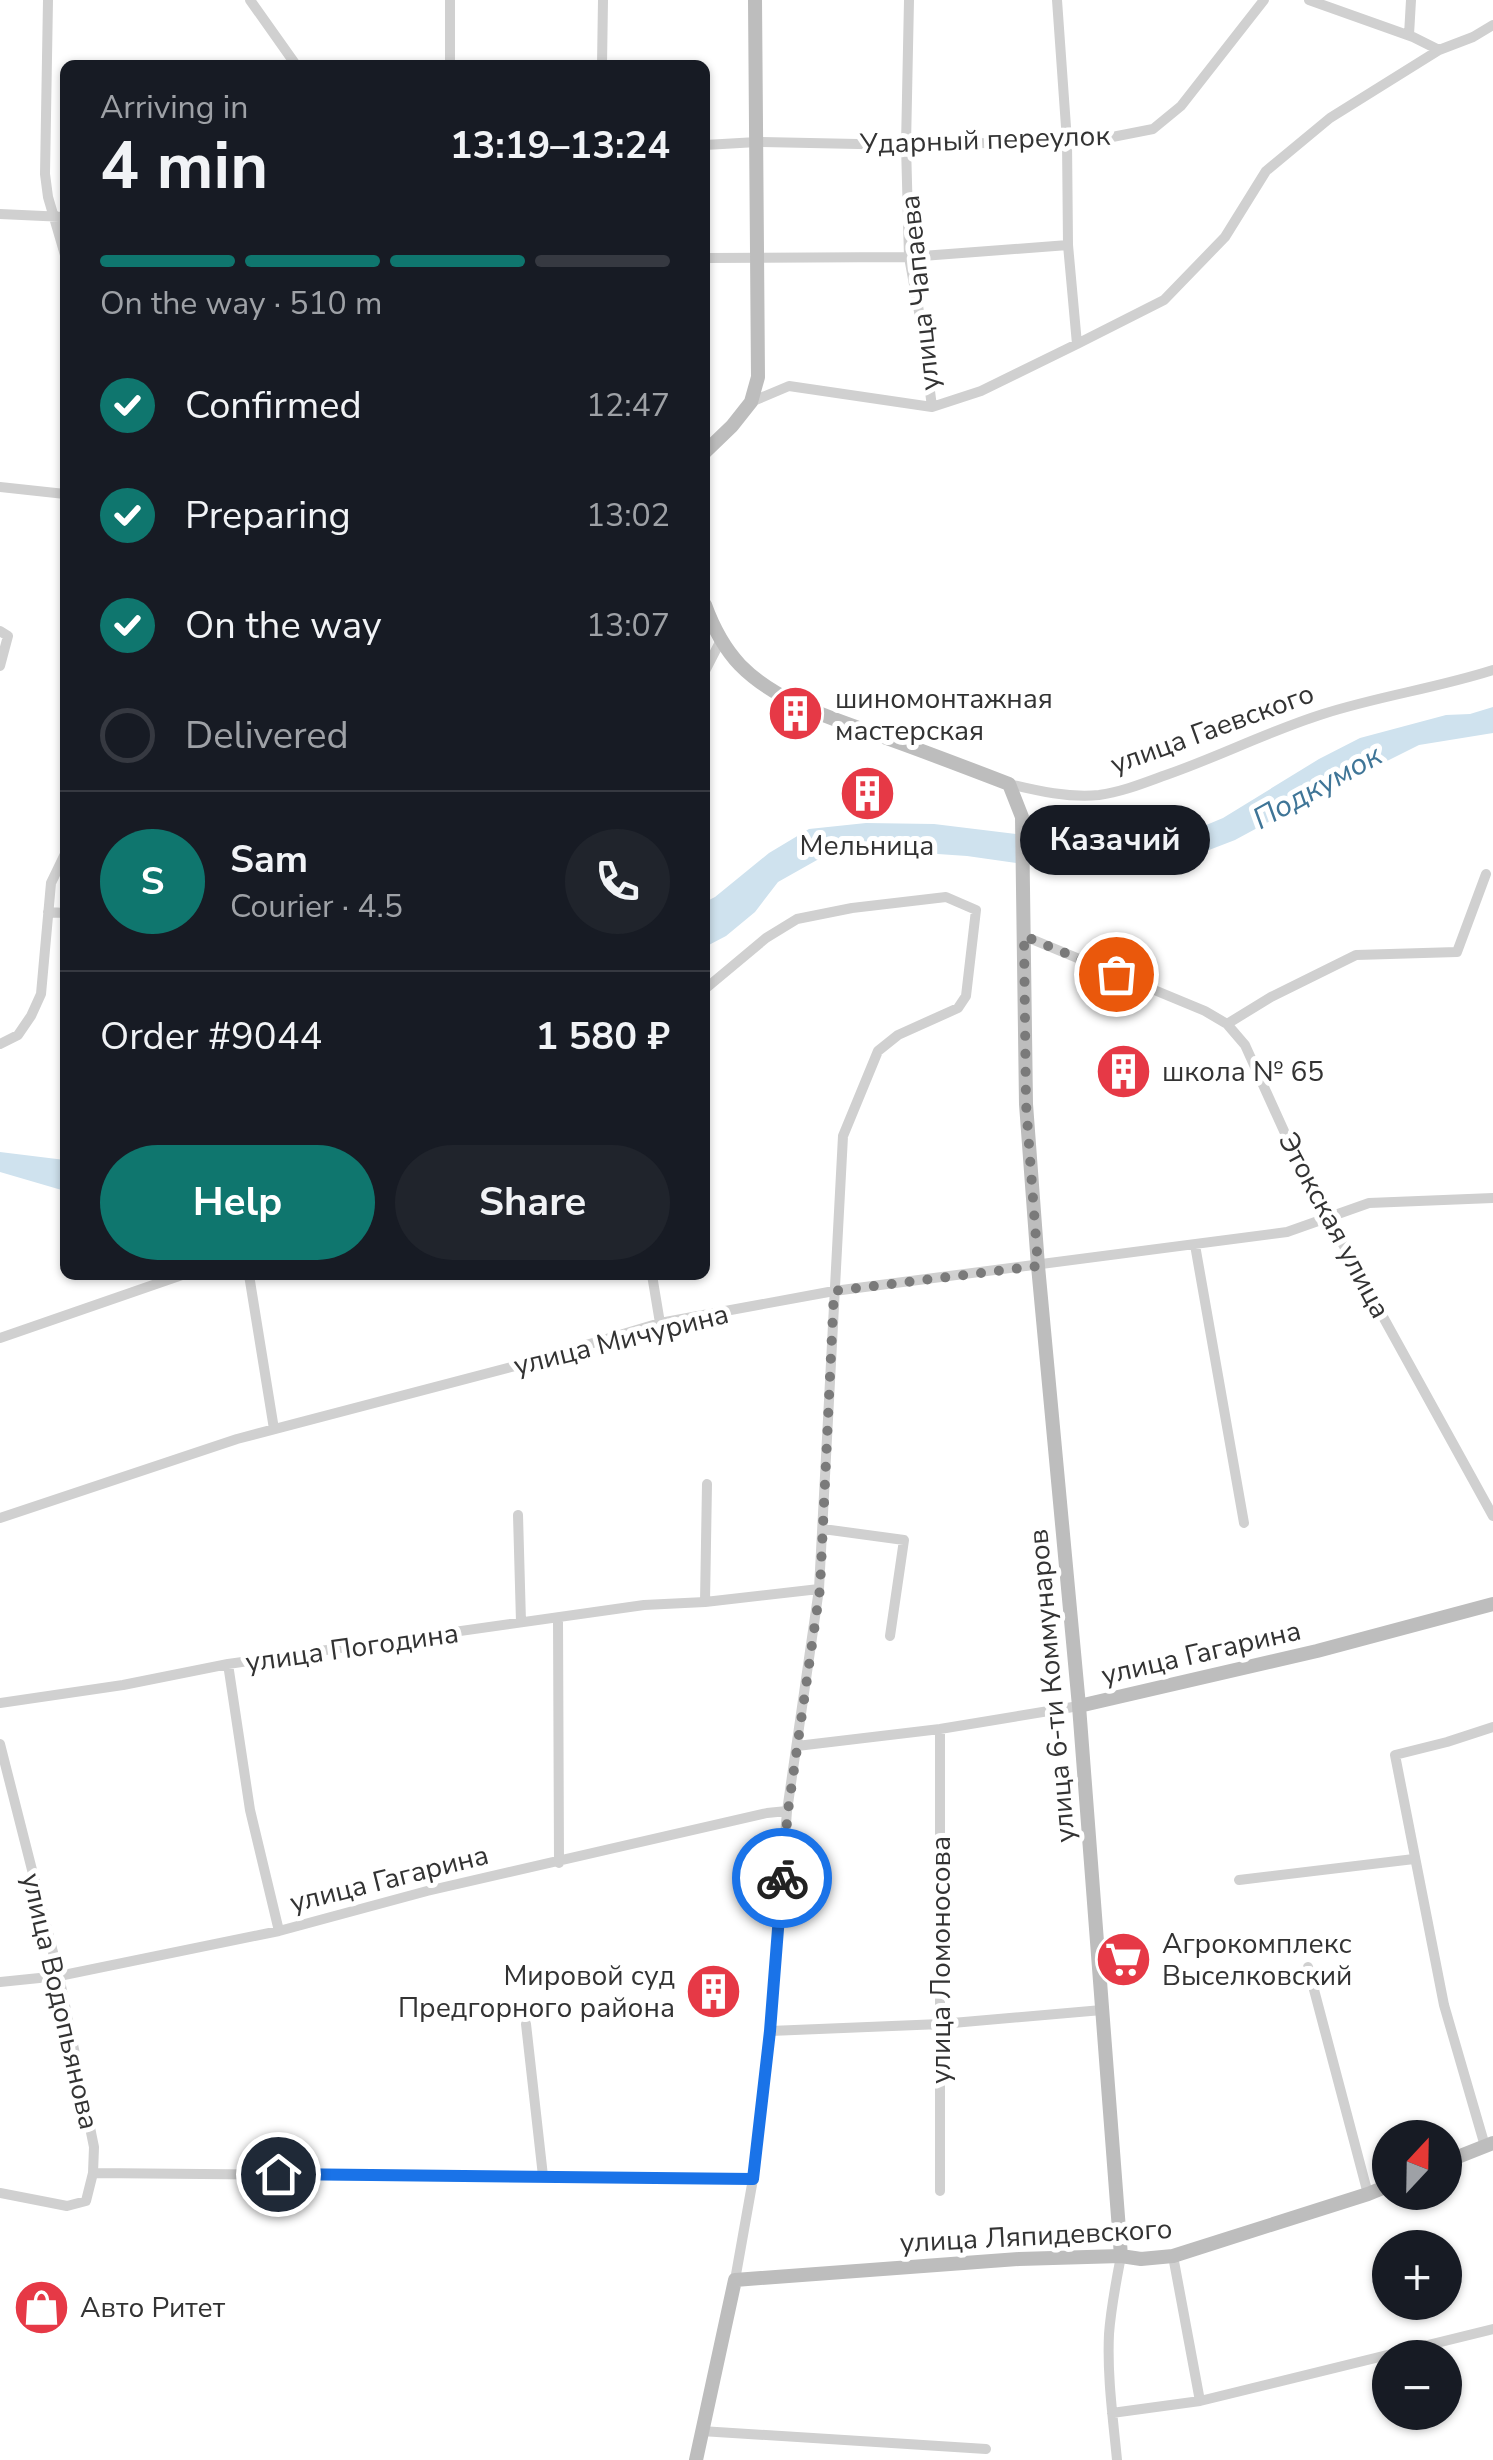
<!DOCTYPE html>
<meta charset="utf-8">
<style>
:root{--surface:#171b24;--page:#20242c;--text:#f1f3f6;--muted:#9ea1a6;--line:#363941;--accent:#0f766e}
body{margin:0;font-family:"Nunito Sans",sans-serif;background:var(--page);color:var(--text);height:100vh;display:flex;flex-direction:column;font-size:38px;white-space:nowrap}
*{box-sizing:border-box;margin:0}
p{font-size:32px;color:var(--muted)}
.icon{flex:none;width:55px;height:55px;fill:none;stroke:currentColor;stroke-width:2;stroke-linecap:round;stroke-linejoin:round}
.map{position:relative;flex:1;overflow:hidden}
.details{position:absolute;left:60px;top:60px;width:650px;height:1220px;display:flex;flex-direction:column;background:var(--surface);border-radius:15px;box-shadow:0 2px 8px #0004}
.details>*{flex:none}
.needle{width:65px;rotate:22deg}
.tools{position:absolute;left:1372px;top:2120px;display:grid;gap:20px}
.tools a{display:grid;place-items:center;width:90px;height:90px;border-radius:50%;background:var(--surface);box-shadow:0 2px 8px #0004;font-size:50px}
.pin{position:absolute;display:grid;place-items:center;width:85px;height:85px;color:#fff;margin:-42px;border:5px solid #fff;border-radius:50%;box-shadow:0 2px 10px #0007}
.courier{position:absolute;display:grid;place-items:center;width:100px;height:100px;margin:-50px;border:8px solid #1a73e8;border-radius:50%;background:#fff;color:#222;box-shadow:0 2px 12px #0007}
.bubble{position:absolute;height:70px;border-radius:35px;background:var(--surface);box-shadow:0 2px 8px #0004;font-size:32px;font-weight:700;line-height:70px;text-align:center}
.headline em{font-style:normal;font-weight:700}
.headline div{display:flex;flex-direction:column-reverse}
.headline{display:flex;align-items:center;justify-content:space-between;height:170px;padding:0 40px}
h1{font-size:65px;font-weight:700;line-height:75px}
.bar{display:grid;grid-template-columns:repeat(4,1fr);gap:15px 10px;align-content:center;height:120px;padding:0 40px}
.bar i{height:12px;border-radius:8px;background:var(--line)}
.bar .on{background:var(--accent)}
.bar p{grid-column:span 4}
.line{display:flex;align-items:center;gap:25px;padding:0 40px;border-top:2px solid var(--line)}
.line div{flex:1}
.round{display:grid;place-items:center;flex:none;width:105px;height:105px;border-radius:52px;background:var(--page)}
ol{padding:0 40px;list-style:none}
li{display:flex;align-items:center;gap:30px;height:110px}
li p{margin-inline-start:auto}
li .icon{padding:10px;border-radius:50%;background:var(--accent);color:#fff;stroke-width:4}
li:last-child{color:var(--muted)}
li i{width:55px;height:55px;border:5px solid var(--line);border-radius:50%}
.button{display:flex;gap:20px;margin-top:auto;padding:20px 40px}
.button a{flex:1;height:115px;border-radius:60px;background:var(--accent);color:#fff;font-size:40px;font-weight:700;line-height:115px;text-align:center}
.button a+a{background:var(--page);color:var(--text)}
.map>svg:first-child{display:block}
.water{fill:#cfe2ee}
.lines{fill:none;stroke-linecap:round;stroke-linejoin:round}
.street{stroke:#d0d0d0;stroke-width:10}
.secondary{stroke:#bdbdbd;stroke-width:14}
.done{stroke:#7a7a7a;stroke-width:10;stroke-dasharray:0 18}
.route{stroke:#1a73e8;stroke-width:12}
.labels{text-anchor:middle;stroke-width:10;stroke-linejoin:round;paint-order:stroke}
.street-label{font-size:28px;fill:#333;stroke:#fff}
.poi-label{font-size:28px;fill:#333;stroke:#fff;text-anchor:start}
.water-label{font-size:30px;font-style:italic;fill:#3f7597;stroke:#fff}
</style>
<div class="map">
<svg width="1493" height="2460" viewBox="0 0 1493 2460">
<rect width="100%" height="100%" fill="#fff"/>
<!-- water -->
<path class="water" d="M1493,707V733L1419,745L1315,797L1235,840L1165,867L1037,866L967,856L879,850L833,851L778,882L755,912L726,936L705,947V902L715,897L769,853L809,829L866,823L934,824L1121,847L1163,843L1223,818L1319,759L1360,738L1446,715L1470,714Z
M0,1152L65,1160V1191L0,1172Z"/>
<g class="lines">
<!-- street -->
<path class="street" d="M48,0L45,174L48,197L65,255
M250,0L296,65
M909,0L906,145L909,257L922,328L932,407
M1057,0L1067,141L1068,245L1077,344
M1309,0L1413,37L1439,50
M1409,35L1411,0
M450,65V0
M602,65L603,0
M705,145L757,142L906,145L1067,141L1102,139L1153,129L1181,106L1264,0
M0,214L65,217
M705,258L909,257L1068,245
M751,402L789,386L932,407L981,391L1077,344L1164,300L1225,237L1266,171L1330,118L1439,50L1473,37L1493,25
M0,487L65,494
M0,631L8,636L0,666
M705,671L721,640
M1009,784C1038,791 1069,798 1099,795C1122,792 1144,783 1166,775C1218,757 1269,731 1323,714C1379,696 1437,688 1493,670
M48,912L65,913
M1024,936L1205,1011L1227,1024L1245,1045L1284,1131L1322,1202L1329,1219L1493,1516
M705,989L766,938L797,919L852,908L946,897L976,910L966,996L958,1008L898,1035L878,1051L843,1136L819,1589L787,1811L770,2031L753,2179L735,2280
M1227,1024L1271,997L1356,955L1457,952L1486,874
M0,1044L18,1035L31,1016L41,994L51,883L65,854
M1195,1245L1244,1523
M249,1275L274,1429
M652,1275L660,1323
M0,1338L182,1275
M518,1515L521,1622
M0,1518L237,1439L519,1365L660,1323L834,1291L1287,1232L1369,1203L1493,1198
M823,1529L904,1540L890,1636
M705,1602L707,1484
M558,1618L559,1863
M228,1664L250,1810L279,1931
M0,1703L123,1685L228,1664L644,1605L705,1602L819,1589
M0,1744L59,1976L94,2147L93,2173L86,2201L67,2206L0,2193
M797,1746L940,1729L1079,1706
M1239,1880L1414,1859
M1308,1967L1368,2194
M0,1982L59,1976L279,1931L427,1891L767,1813L787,1811
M526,2024L543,2176
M770,2031L941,2024L1102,2010
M1485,2146L1444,2005L1395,1755L1447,1742L1493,1727
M93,2173L753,2179
M940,2191V1729
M1173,2256L1200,2401
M1112,2413L1200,2401L1493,2329
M701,2431L986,2449
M1117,2460C1113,2418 1107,2376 1109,2334C1111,2307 1116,2282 1121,2256"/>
<!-- secondary -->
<path class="secondary" d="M705,452L732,426L751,402L758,377L755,0
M705,605C713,627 724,648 740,665C779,705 842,721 892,740C931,754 970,769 1009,784L1022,817L1026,1104L1038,1266L1079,1706L1121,2256
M1079,1706L1317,1651L1493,1604
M1445,2162L1493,2143
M696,2460L735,2280L1019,2259L1121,2256L1141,2259L1173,2256L1368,2194L1390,2185"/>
</g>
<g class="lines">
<!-- done -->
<path class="done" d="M782,1878L788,1811L820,1589L834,1291L1038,1266L1026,1104L1024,936L1116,974"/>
<!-- route -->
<path class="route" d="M278,2174L753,2179L770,2031L782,1878"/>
</g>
<!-- icons -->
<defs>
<symbol id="building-disc" viewBox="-11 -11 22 22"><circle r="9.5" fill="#e63946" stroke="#fff"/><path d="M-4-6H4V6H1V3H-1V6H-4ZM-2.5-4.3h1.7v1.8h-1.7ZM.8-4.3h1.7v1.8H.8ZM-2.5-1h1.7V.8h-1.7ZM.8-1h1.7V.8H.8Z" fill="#fff"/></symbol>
<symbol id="supermarket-disc" viewBox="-11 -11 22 22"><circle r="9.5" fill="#e63946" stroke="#fff"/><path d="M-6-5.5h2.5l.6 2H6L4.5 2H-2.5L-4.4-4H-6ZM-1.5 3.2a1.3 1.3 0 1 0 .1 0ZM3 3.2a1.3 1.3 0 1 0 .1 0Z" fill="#fff"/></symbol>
<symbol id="shop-disc" viewBox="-11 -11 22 22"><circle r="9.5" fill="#e63946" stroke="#fff"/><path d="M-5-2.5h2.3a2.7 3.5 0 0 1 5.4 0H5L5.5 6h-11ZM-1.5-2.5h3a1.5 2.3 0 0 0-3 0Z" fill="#fff"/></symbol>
</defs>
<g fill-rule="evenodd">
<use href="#building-disc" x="764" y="682" width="63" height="63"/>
<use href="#building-disc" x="836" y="762" width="63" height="63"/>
<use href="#building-disc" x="1092" y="1040" width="63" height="63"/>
<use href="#supermarket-disc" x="1092" y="1928" width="63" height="63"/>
<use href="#building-disc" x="682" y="1960" width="63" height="63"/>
<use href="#shop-disc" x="10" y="2276" width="63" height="63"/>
</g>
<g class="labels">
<!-- street labels -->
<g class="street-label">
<text transform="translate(985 139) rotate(-2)" y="10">Ударный переулок</text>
<text transform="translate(919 293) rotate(-96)" y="10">улица Чапаева</text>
<text transform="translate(1212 728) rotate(-20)" y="10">улица Гаевского</text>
<text transform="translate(1335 1225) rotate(62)" y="10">Этокская улица</text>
<text transform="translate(621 1339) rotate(-14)" y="10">улица Мичурина</text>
<text transform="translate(352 1647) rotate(-8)" y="10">улица Погодина</text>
<text transform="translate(1201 1652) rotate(-13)" y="10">улица Гагарина</text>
<text transform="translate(1051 1686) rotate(-95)" y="10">улица 6-ти Коммунаров</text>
<text transform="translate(389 1878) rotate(-14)" y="10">улица Гагарина</text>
<text transform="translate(940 1960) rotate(-90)" y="10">улица Ломоносова</text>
<text transform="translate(61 2001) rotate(77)" y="10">улица Водопьянова</text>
<text transform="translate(1036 2235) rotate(-3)" y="10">улица Ляпидевского</text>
</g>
<!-- poi labels -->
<g class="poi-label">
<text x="835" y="708">шиномонтажная<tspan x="835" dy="32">мастерская</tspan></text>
<text x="867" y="855" text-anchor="middle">Мельница</text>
<text x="1162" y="1081">школа № 65</text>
<text x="1162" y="1953">Агрокомплекс<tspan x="1162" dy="32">Выселковский</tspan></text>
<text x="675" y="1985" text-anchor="end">Мировой суд<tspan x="675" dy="32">Предгорного района</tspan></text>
<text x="80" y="2317">Авто Ритет</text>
</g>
<!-- water labels -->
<g class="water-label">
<text transform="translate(1317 787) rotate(-29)" y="10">Подкумок</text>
</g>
</g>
</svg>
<div class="tools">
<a><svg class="needle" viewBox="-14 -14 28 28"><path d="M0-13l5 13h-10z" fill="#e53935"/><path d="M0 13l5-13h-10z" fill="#9ea1a6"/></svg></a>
<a>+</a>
<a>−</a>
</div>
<div class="pin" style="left:1116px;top:974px;background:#ea580c"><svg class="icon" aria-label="bag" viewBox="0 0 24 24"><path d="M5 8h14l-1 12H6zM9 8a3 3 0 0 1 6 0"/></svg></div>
<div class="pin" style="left:278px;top:2174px;background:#1f2937"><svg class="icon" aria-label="home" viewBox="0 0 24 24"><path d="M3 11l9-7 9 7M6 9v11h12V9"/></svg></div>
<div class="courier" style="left:782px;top:1878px"><svg class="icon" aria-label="bike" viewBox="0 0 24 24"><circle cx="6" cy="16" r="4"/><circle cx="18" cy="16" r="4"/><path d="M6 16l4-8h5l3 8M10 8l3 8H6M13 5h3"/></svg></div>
<div class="bubble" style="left:1020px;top:805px;width:190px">Казачий</div>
<section class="details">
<div class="headline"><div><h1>4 min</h1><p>Arriving in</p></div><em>13:19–13:24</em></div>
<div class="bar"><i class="on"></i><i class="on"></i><i class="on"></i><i></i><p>On the way · 510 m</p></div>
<ol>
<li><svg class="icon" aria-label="check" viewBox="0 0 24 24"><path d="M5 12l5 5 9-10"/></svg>Confirmed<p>12:47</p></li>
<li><svg class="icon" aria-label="check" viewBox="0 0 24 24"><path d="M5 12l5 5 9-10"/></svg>Preparing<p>13:02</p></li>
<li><svg class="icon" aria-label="check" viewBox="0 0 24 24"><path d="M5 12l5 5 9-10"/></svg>On the way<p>13:07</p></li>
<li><i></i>Delivered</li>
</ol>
<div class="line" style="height:180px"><b class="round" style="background:var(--accent);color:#fff">S</b><div><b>Sam</b><p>Courier · 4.5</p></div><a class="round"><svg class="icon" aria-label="phone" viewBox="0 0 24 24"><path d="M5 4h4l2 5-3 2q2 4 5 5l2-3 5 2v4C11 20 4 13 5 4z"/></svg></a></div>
<div class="line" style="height:130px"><div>Order #9044</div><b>1 580 ₽</b></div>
<div class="button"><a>Help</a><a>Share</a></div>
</section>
</div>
